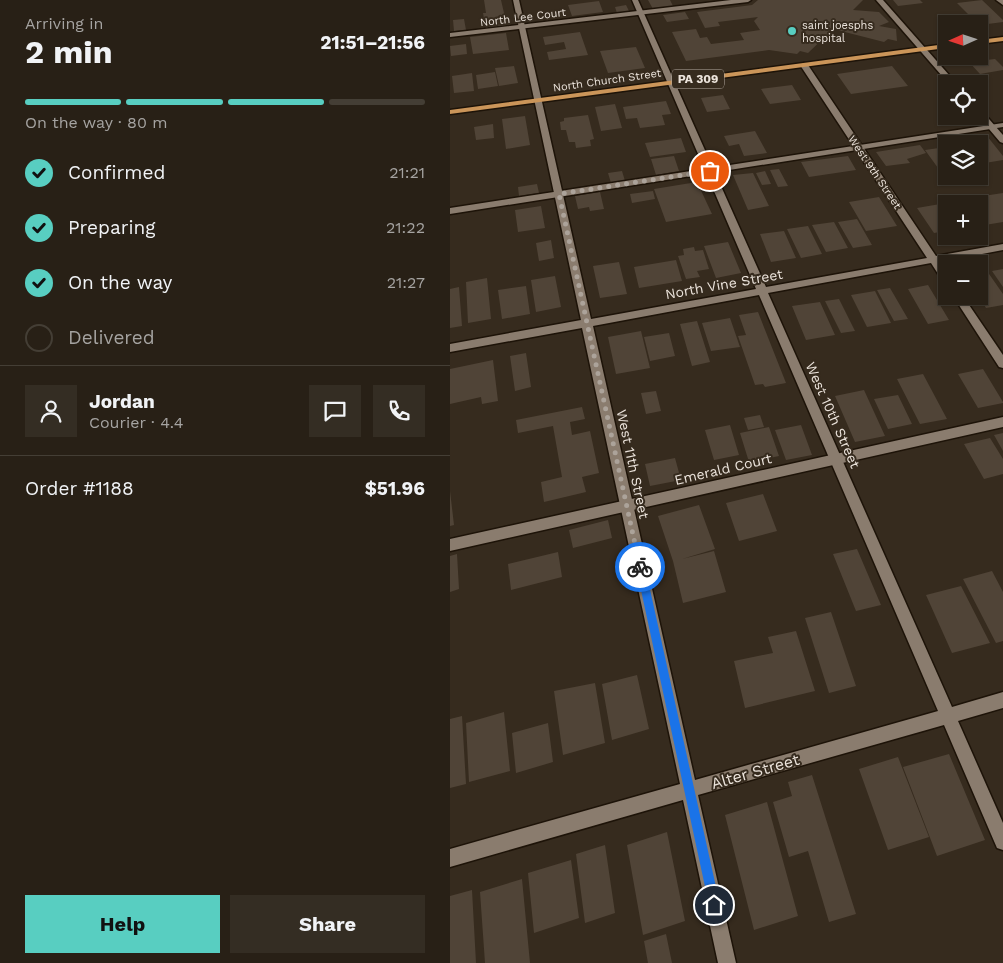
<!DOCTYPE html>
<meta charset="utf-8">
<style>
:root{--surface:#282016;--page:#342d23;--text:#f1f3f6;--muted:#a5a3a1;--line:#443e35;--accent:#58cec1}
body{margin:0;font-family:"Work Sans",sans-serif;background:var(--page);color:var(--text);height:100vh;display:flex;flex-direction:column;font-size:19px;white-space:nowrap}
*{box-sizing:border-box;margin:0}
p{font-size:16px;color:var(--muted)}
.icon{flex:none;width:28px;height:28px;fill:none;stroke:currentColor;stroke-width:2;stroke-linecap:round;stroke-linejoin:round}
.map{position:relative;flex:1;overflow:hidden}
.drawer{display:flex;flex-direction:column;background:var(--surface);width:450px}
.drawer>*{flex:none}
.needle{width:32px;rotate:267deg}
.tools{position:absolute;left:488px;top:15px;display:grid;gap:10px}
.tools a{display:grid;place-items:center;width:50px;height:50px;border-radius:0px;background:var(--surface);box-shadow:0 1px 4px #0004,0 0 0 1px var(--line);font-size:25px}
.pin{position:absolute;display:grid;place-items:center;width:42px;height:42px;color:#fff;margin:-21px;border:2px solid #fff;border-radius:50%;box-shadow:0 1px 5px #0007}
.courier{position:absolute;display:grid;place-items:center;width:50px;height:50px;margin:-25px;border:4px solid #1a73e8;border-radius:50%;background:#fff;color:#222;box-shadow:0 1px 6px #0007}
.headline em{font-style:normal;font-weight:700}
.headline div{display:flex;flex-direction:column-reverse}
.headline{display:flex;align-items:center;justify-content:space-between;height:85px;padding:0 25px}
h1{font-size:32px;font-weight:700;line-height:38px}
.bar{display:grid;grid-template-columns:repeat(4,1fr);gap:8px 5px;align-content:center;height:60px;padding:0 25px}
.bar i{height:6px;border-radius:4px;background:var(--line)}
.bar .on{background:var(--accent)}
.bar p{grid-column:span 4}
.line{display:flex;align-items:center;gap:12px;padding:0 25px;border-top:1px solid var(--line)}
.line div{flex:1}
.round{display:grid;place-items:center;flex:none;width:52px;height:52px;border-radius:0px;background:var(--page)}
ol{padding:0 25px;list-style:none}
li{display:flex;align-items:center;gap:15px;height:55px}
li p{margin-inline-start:auto}
li .icon{padding:5px;border-radius:50%;background:var(--accent);color:#111;stroke-width:4}
li:last-child{color:var(--muted)}
li i{width:28px;height:28px;border:2px solid var(--line);border-radius:50%}
.button{display:flex;gap:10px;margin-top:auto;padding:10px 25px}
.button a{flex:1;height:58px;border-radius:0px;background:var(--accent);color:#111;font-size:20px;font-weight:700;line-height:58px;text-align:center}
.button a+a{background:var(--page);color:var(--text)}
main{display:flex;flex:1;min-height:0}
.map>svg:first-child{display:block}
.building{fill:#504437}
.lines{fill:none;stroke-linecap:round;stroke-linejoin:round}
.lane-casing{stroke:#1d1308;stroke-width:3}
.street-casing{stroke:#1d1308;stroke-width:3}
.primary-casing{stroke:#1d1308;stroke-width:3}
.lane{fill:#8a7c6e;fill-rule:evenodd}
.street{fill:#8a7c6e;fill-rule:evenodd}
.primary{fill:#cb9559;fill-rule:evenodd}
.route{fill:#1a73e8}
.done{stroke:#aca39a;stroke-width:5;stroke-dasharray:0 9}
.poi-dot{fill:#58cec1;stroke:#362b1e;stroke-width:2}
.labels{text-anchor:middle;stroke-width:4;stroke-linejoin:round;paint-order:stroke}
.far-street-label{font-size:11px;fill:#ece4dc;stroke:#362b1e}
.far-poi-label{font-size:11px;fill:#ece4dc;stroke:#362b1e;text-anchor:start}
.shield{fill:#362b1e;stroke:#b5aca3;stroke-width:1}
.shield-label{font-size:12px;font-weight:bold;fill:#ece4dc}
.street-label{font-size:14px;fill:#ece4dc;stroke:#362b1e}
.near-street-label{font-size:16px;fill:#ece4dc;stroke:#362b1e}
</style>
<main>
<section class="drawer">
<div class="headline"><div><h1>2 min</h1><p>Arriving in</p></div><em>21:51–21:56</em></div>
<div class="bar"><i class="on"></i><i class="on"></i><i class="on"></i><i></i><p>On the way · 80 m</p></div>
<ol>
<li><svg class="icon" aria-label="check" viewBox="0 0 24 24"><path d="M5 12l5 5 9-10"/></svg>Confirmed<p>21:21</p></li>
<li><svg class="icon" aria-label="check" viewBox="0 0 24 24"><path d="M5 12l5 5 9-10"/></svg>Preparing<p>21:22</p></li>
<li><svg class="icon" aria-label="check" viewBox="0 0 24 24"><path d="M5 12l5 5 9-10"/></svg>On the way<p>21:27</p></li>
<li><i></i>Delivered</li>
</ol>
<div class="line" style="height:90px"><a class="round"><svg class="icon" aria-label="person" viewBox="0 0 24 24"><circle cx="12" cy="8" r="4"/><path d="M4 21q1-7 8-7t8 7"/></svg></a><div><b>Jordan</b><p>Courier · 4.4</p></div><a class="round"><svg class="icon" aria-label="chat" viewBox="0 0 24 24"><path d="M4 5h16v11H9l-5 4z"/></svg></a><a class="round"><svg class="icon" aria-label="phone" viewBox="0 0 24 24"><path d="M5 4h4l2 5-3 2q2 4 5 5l2-3 5 2v4C11 20 4 13 5 4z"/></svg></a></div>
<div class="line" style="height:65px"><div>Order #1188</div><b>$51.96</b></div>
<div class="button"><a>Help</a><a>Share</a></div>
</section>
<div class="map">
<svg width="553" height="963" viewBox="0 0 553 963">
<rect width="100%" height="100%" fill="#362b1e"/>
<!-- building -->
<path class="building" d="M34,0H51L57,26L36,29L33,13H36Z
M198,0H220L223,6L203,9Z
M308,0H413L403,10L429,12L439,22L429,26L446,29L447,41L438,39L434,42L383,29L358,53L350,51L347,54L319,50L236,61L222,32L246,29L250,38L257,37L261,44L294,40L290,33L310,30L304,21L308,17L268,22L270,26L255,28L247,12L302,5Z
M443,0H470L473,3L448,6Z
M532,0L553,20V22L530,25L524,19L510,21L504,16L518,14L507,3Z
M149,1L153,12L122,16L118,5Z
M176,5L179,11L167,13L165,7Z
M112,10L114,17L92,19L90,12Z
M235,12L239,19L217,22L213,15Z
M14,19L16,30L4,31L3,20Z
M130,32L138,55L99,60L97,52L116,49L114,42L95,45L93,37Z
M56,33L59,50L23,54L20,37Z
M16,44L17,54L1,56L0,46Z
M186,47L195,68L158,73L150,51Z
M545,59L553,67V70L530,74L519,62Z
M64,66L68,83L49,86L45,68Z
M442,66L458,86L401,94L387,74Z
M45,72L48,86L28,89L26,75Z
M22,73L24,91L4,93L2,76Z
M342,85L351,100L320,104L311,89Z
M273,95L280,109L257,112L251,98Z
M216,101L221,114L212,115L215,125L190,128L187,118L176,119L173,107Z
M165,104L172,128L151,131L145,107Z
M138,115L144,139L140,140L141,146L126,148L125,142H119L116,130H111L110,122L114,121V118Z
M75,116L80,145L56,149L52,119Z
M43,124L44,138L26,140L24,127Z
M305,131L317,153L294,156L289,144L279,146L274,136Z
M537,136L553,156V160L535,163L529,154V144H492Z
M231,138L236,152L200,157L195,143Z
M470,145L476,153L457,159L460,163L436,166L426,152Z
M496,147V167L488,168L475,150Z
M224,156L229,171L206,175L201,159Z
M398,156L406,170L359,177L351,162Z
M329,169L338,186L328,187L320,170Z
M172,171L175,181L161,183L158,173Z
M315,171L321,184L312,185L306,173Z
M303,173L319,206L298,210L283,175Z
M247,182L262,214L216,222L204,189Z
M87,184L89,193L69,196L68,187Z
M203,191L205,199L182,203L180,194Z
M150,192L154,209L140,211L139,207L128,209L125,196Z
M553,193V222L529,226V204H498L514,200L513,199Z
M429,197L447,226L416,231L399,202Z
M496,203V231L484,233L467,208Z
M91,206L95,228L68,232L65,210Z
M407,219L422,245L403,248L388,222Z
M384,222L398,248L376,252L362,225Z
M358,226L372,254L351,258L337,229Z
M334,231L346,258L321,262L310,234Z
M101,240L104,258L89,261L86,243Z
M278,242L291,273L266,278L254,246Z
M244,247L245,251L253,250L259,269L247,271L250,277L236,279L228,256L234,255L233,249Z
M226,260L232,281L189,288L184,267Z
M169,262L177,294L150,298L143,266Z
M553,269V287L542,271Z
M537,271L553,294V305L536,308L529,296V272Z
M105,276L111,307L86,312L81,280Z
M37,278L41,319L18,323L16,282Z
M478,285L499,320L478,324L458,289Z
M76,286L80,314L52,319L48,290Z
M9,287L12,326L0,328V289Z
M440,288L458,319L444,321L427,290Z
M425,291L441,323L417,327L401,295Z
M389,299L405,331L391,333L375,301Z
M370,302L385,335L356,340L342,306Z
M308,312L336,383L315,387L313,384L305,385L288,336L296,335L289,315Z
M280,318L290,347L261,351L252,323Z
M247,321L260,362L242,366L230,324Z
M191,331L200,368L166,374L158,337Z
M219,333L225,356L200,361L194,337Z
M76,353L81,387L65,391L60,356Z
M43,360L48,401L32,404L31,397L0,404V369Z
M533,369L553,402V403L528,408L508,374Z
M473,374L497,419L470,424L447,379Z
M414,390L435,436L405,442L385,396Z
M206,391L211,411L196,414L191,393Z
M448,395L462,424L438,429L424,399Z
M132,407L135,419L120,422L122,435L140,431L149,473L132,477L136,492L94,502L91,482L112,477L103,426L68,433L66,420Z
M310,415L314,427L298,430L294,418Z
M280,425L289,455L264,460L255,430Z
M351,425L362,455L336,460L325,430Z
M319,427L329,456L299,462L290,433Z
M553,433V451L544,435Z
M540,438L553,459V474L534,479L514,444Z
M225,458L231,480L200,486L195,464Z
M0,491L4,525L0,526Z
M313,494L327,531L289,541L276,503Z
M249,505L265,549L232,559L264,551L276,592L233,603L223,561L208,516Z
M158,520L162,538L123,548L119,530Z
M407,549L431,605L406,611L383,554Z
M108,552L112,577L61,590L58,564Z
M7,554L9,589L0,592V556Z
M542,571L553,592V641L546,643L513,579Z
M511,586L540,643L502,653L476,595Z
M381,612L406,686L379,693L355,618Z
M346,631L365,691L295,708L284,661L323,653L318,637Z
M187,675L199,729L162,740L152,684Z
M145,683L155,743L113,755L104,691Z
M54,712L60,771L19,782L16,723Z
M12,716L16,784L0,788V719Z
M98,723L103,762L66,773L62,733Z
M499,754L535,840L487,856L453,767Z
M448,757L479,837L438,850L409,769Z
M362,775L406,914L379,922L358,851L339,857L323,802L342,796L338,782Z
M317,802L348,916L304,930L275,815Z
M217,832L235,921L193,935L177,845Z
M155,845L165,913L135,923L126,854Z
M121,860L129,918L84,933L78,873Z
M72,879L80,963H35L30,892Z
M22,890L26,963H0V896Z
M216,934L222,963H198L194,941Z"/>
<g class="lines">
<defs>
<path id="lane" d="M281,0H301L298,2L0,37V33Z
M553,123V127L0,214V208Z
M553,417V427L0,551V539Z"/>
<path id="street" d="M63,0H69L141,319L306,289L182,0H188L316,287L477,258L350,65L354,63L358,65L486,256L553,244V250L490,262L496,271V281L492,280L481,263L318,293L502,707L553,692V708L508,721L553,823V850L547,848L494,725L248,795L286,963H268L233,800L0,867V849L230,784L132,328L0,352V344L131,320ZM309,295L488,711L245,780L143,326Z
M426,0H433L507,84H499Z
M546,0H553V5Z
M529,111H532L553,135V143L550,142L528,116Z
M503,296H513L553,355V368L549,367Z"/>
<path id="primary" d="M553,37V41L529,44V40Z
M496,44V48L0,114V110Z"/>
</defs>
<!-- lane casing -->
<use href="#lane" class="lane-casing"/>
<!-- street casing -->
<use href="#street" class="street-casing"/>
<!-- primary casing -->
<use href="#primary" class="primary-casing"/>
<!-- lane -->
<use href="#lane" class="lane"/>
<!-- street -->
<use href="#street" class="street"/>
<!-- primary -->
<use href="#primary" class="primary"/>
</g>
<!-- route -->
<path class="route" d="M190,563L195,567L270,905L268,909L264,911L260,909L259,905L186,567Z"/>
<g class="lines">
<!-- done -->
<path class="done" d="M190,567L109,194L260,171"/>
</g>
<!-- markers -->
<circle class="poi-dot" cx="342" cy="31" r="5"/>
<g class="labels">
<!-- far-street labels -->
<g class="far-street-label">
<text transform="translate(73 17) rotate(-7)" y="4">North Lee Court</text>
<text transform="translate(157 80) rotate(-8)" y="4">North Church Street</text>
<text transform="translate(425 172) rotate(56)" y="4">West 9th Street</text>
</g>
<!-- far-poi labels -->
<g class="far-poi-label">
<text x="352" y="29">saint joesphs<tspan x="352" dy="13">hospital</tspan></text>
</g>
<!-- shield labels -->
<rect class="shield" x="222" y="69.5" width="52" height="19" rx="4"/>
<g class="shield-label">
<text x="248" y="83">PA 309</text>
</g>
<!-- street labels -->
<g class="street-label">
<text transform="translate(274 284) rotate(-10)" y="5">North Vine Street</text>
<text transform="translate(383 415) rotate(66)" y="5">West 10th Street</text>
<text transform="translate(183 464) rotate(78)" y="5">West 11th Street</text>
<text transform="translate(273 469) rotate(-13)" y="5">Emerald Court</text>
</g>
<!-- near-street labels -->
<g class="near-street-label">
<text transform="translate(305 771) rotate(-16)" y="6">Alter Street</text>
</g>
</g>
</svg>
<div class="tools">
<a><svg class="needle" viewBox="-14 -14 28 28"><path d="M0-13l5 13h-10z" fill="#e53935"/><path d="M0 13l5-13h-10z" fill="#a5a3a1"/></svg></a>
<a><svg class="icon" aria-label="locate" viewBox="0 0 24 24"><circle cx="12" cy="12" r="6"/><path d="M12 2v4M12 18v4M2 12h4M18 12h4"/></svg></a>
<a><svg class="icon" aria-label="layers" viewBox="0 0 24 24"><path d="M12 4l9 5-9 5-9-5zM3 14l9 5 9-5"/></svg></a>
<a>+</a>
<a>−</a>
</div>
<div class="pin" style="left:260px;top:171px;background:#ea580c"><svg class="icon" aria-label="bag" viewBox="0 0 24 24"><path d="M5 8h14l-1 12H6zM9 8a3 3 0 0 1 6 0"/></svg></div>
<div class="pin" style="left:264px;top:905px;background:#1f2937"><svg class="icon" aria-label="home" viewBox="0 0 24 24"><path d="M3 11l9-7 9 7M6 9v11h12V9"/></svg></div>
<div class="courier" style="left:190px;top:567px"><svg class="icon" aria-label="bike" viewBox="0 0 24 24"><circle cx="6" cy="16" r="4"/><circle cx="18" cy="16" r="4"/><path d="M6 16l4-8h5l3 8M10 8l3 8H6M13 5h3"/></svg></div>
</div>
</main>
